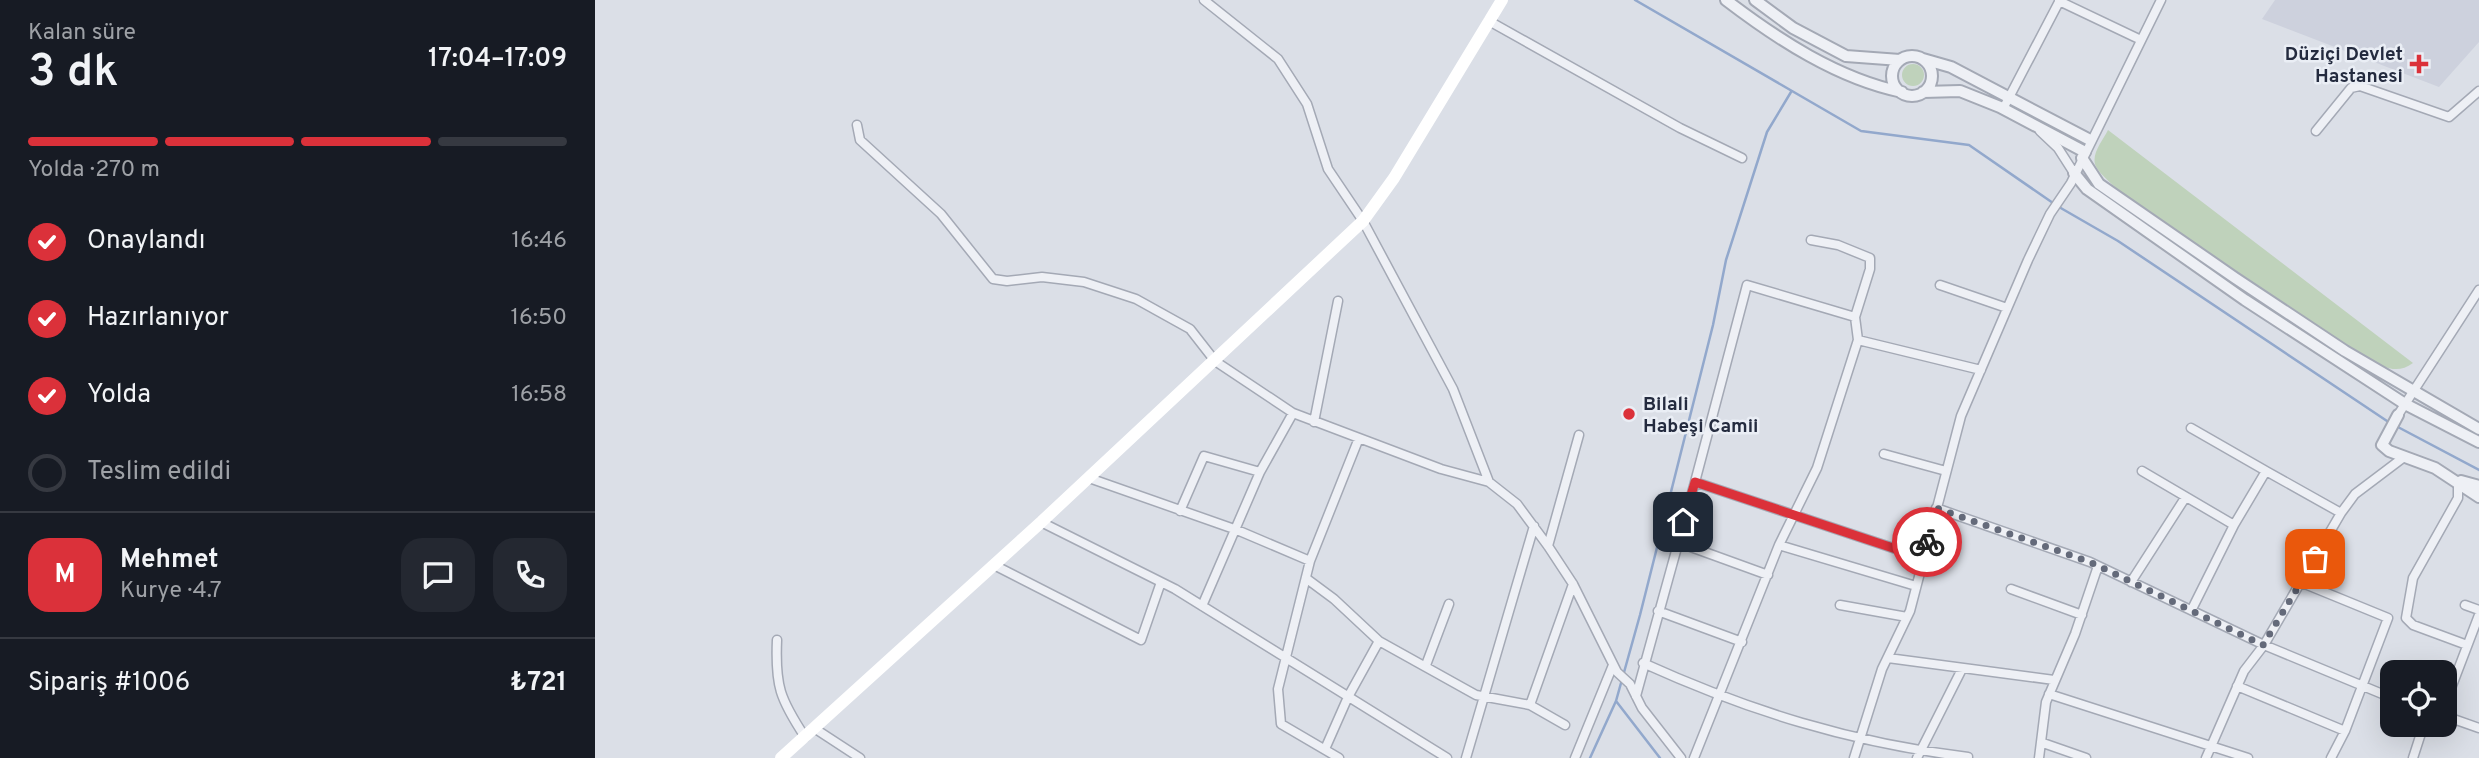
<!DOCTYPE html>
<html lang="tr">
<meta charset="utf-8">
<style>
:root{--surface:#171b24;--page:#242831;--text:#f1f3f6;--muted:#9ea1a6;--line:#363941;--accent:#db313a}
body{margin:0;font-family:Overpass,sans-serif;background:var(--page);color:var(--text);height:100vh;display:flex;flex-direction:column;font-size:26px;white-space:nowrap}
*{box-sizing:border-box;margin:0}
p{font-size:23px;color:var(--muted)}
.icon{flex:none;width:38px;height:38px;fill:none;stroke:currentColor;stroke-width:2;stroke-linecap:round;stroke-linejoin:round}
.map{position:relative;flex:1;overflow:hidden}
.panel{display:flex;flex-direction:column;background:var(--surface);width:595px}
.panel>*{flex:none}
.fabs{position:absolute;left:1785px;top:660px;display:grid;gap:14px}
.fabs a{display:grid;place-items:center;width:77px;height:77px;border-radius:14px;background:var(--surface);box-shadow:0 7px 28px #0002;font-size:35px}
.pin{position:absolute;display:grid;place-items:center;width:60px;height:60px;color:#fff;margin:-30px;border-radius:14px;box-shadow:0 4px 10px #0006}
.courier{position:absolute;display:grid;place-items:center;width:70px;height:70px;margin:-35px;border:5px solid #db313a;border-radius:50%;background:#fff;color:#222;box-shadow:0 2px 9px #0007}
.summary em{font-style:normal;font-weight:600}
.summary div{display:flex;flex-direction:column-reverse}
.summary{display:flex;align-items:center;justify-content:space-between;height:119px;padding:0 28px}
h1{font-size:46px;font-weight:600;line-height:52px}
.bar{display:grid;grid-template-columns:repeat(4,1fr);gap:10px 7px;align-content:center;height:84px;padding:0 28px}
.bar i{height:9px;border-radius:5px;background:var(--line)}
.bar .active{background:var(--accent)}
.bar p{grid-column:span 4}
.line{display:flex;align-items:center;gap:18px;padding:0 28px;border-top:2px solid var(--line)}
.line div{flex:1}
.round{display:grid;place-items:center;flex:none;width:74px;height:74px;border-radius:21px;background:var(--page)}
ol{padding:0 28px;list-style:none}
li{display:flex;align-items:center;gap:21px;height:77px}
li p{margin-inline-start:auto}
li .icon{padding:7px;border-radius:50%;background:var(--accent);color:#fff;stroke-width:4}
li:last-child{color:var(--muted)}
li i{width:38px;height:38px;border:4px solid var(--line);border-radius:50%}
main{display:flex;flex:1;min-height:0}
.map>svg:first-child{display:block}
.built{fill:#cdd1dd}
.green{fill:#bfd2bb}
.lines{fill:none;stroke-linecap:round;stroke-linejoin:round}
.stream{stroke:#92a8cc;stroke-width:2.5}
.minor-casing{stroke:#a4a9b5;stroke-width:11}
.tertiary-casing{stroke:#a4a9b5;stroke-width:14}
.minor{stroke:#eef0f5;stroke-width:8}
.tertiary{stroke:#eef0f5;stroke-width:10}
.secondary{stroke:#fff;stroke-width:12}
.done{stroke:#646a7a;stroke-width:7;stroke-dasharray:0 12.6}
.route{stroke:#db313a;stroke-width:9}
.poi-dot{fill:#db313a;stroke:#eaeef5;stroke-width:2.5}
.labels{text-anchor:middle;stroke-width:5;stroke-linejoin:round;paint-order:stroke}
.poi-label{font-size:19px;font-weight:bold;fill:#242b3f;stroke:#eaeef5;text-anchor:end}
</style>
<main>
<section class="panel">
<div class="summary"><div><h1>3 dk</h1><p>Kalan süre</p></div><em>17:04–17:09</em></div>
<div class="bar"><i class="active"></i><i class="active"></i><i class="active"></i><i></i><p>Yolda · 270 m</p></div>
<ol>
<li><svg class="icon" aria-label="check" viewBox="0 0 24 24"><path d="M5 12l5 5 9-10"/></svg>Onaylandı<p>16:46</p></li>
<li><svg class="icon" aria-label="check" viewBox="0 0 24 24"><path d="M5 12l5 5 9-10"/></svg>Hazırlanıyor<p>16:50</p></li>
<li><svg class="icon" aria-label="check" viewBox="0 0 24 24"><path d="M5 12l5 5 9-10"/></svg>Yolda<p>16:58</p></li>
<li><i></i>Teslim edildi</li>
</ol>
<div class="line" style="height:126px"><b class="round" style="background:var(--accent);color:#fff">M</b><div><b>Mehmet</b><p>Kurye · 4.7</p></div><a class="round"><svg class="icon" aria-label="chat" viewBox="0 0 24 24"><path d="M4 5h16v11H9l-5 4z"/></svg></a><a class="round"><svg class="icon" aria-label="phone" viewBox="0 0 24 24"><path d="M5 4h4l2 5-3 2q2 4 5 5l2-3 5 2v4C11 20 4 13 5 4z"/></svg></a></div>
<div class="line" style="height:91px"><div>Sipariş #1006</div><b>₺721</b></div>
</section>
<div class="map">
<svg width="1884" height="758" viewBox="0 0 1884 758">
<rect width="100%" height="100%" fill="#dbdfe7"/>
<!-- built -->
<path class="built" d="M1680,0H1884V42L1844,87L1667,19Z"/>
<!-- green -->
<path class="green" d="M1307 75a11 11 0 1 1 22 0a11 11 0 1 1-22 0Z
M1513,130L1818,363C1802,375 1789,367 1772,359C1733,334 1507,193 1500,164C1497,153 1508,140 1513,130Z"/>
<g class="lines">
<!-- stream -->
<path class="stream" d="M1040,0L1266,131L1374,145L1458,203
M1464,207L1523,241L1795,423
M1801,426L1884,470
M1021,701L1065,758
M995,758L1021,701L1045,615L1118,325L1131,260L1172,132L1196,92"/>
<defs>
<path id="minor" d="M609,0L683,59L712,104L733,169L768,221L858,389L894,482
M1464,1L1546,40
M894,21L1085,128L1147,158
M1408,109L1465,0
M262,125L265,140L346,214L398,279L412,281L447,277L489,282L541,299L595,329L620,361L698,413L846,469L894,482L922,504L953,546L978,584L1022,672L1035,684L1047,708L1086,758
M1445,131L1463,148L1479,173
M1721,131L1756,88L1765,86L1854,117L1884,91
M1345,285L1412,308
M1260,317L1152,285L1100,482L1328,558
M1263,340L1386,370
M1803,415L1884,290
M719,422L743,301
M1596,428L1671,471L1639,525L1597,609
M1289,454L1351,471
M1547,471L1639,525
M1671,471L1746,513L1760,494L1809,457
M494,478L642,530L715,561
M1863,481V498L1818,578L1811,618L1818,625L1872,645
M1341,508L1495,562L1669,645L1797,698
M585,511L609,456L665,472
M446,522L580,589L852,758
M1082,542L1173,575
M1184,545L1321,586
M953,546L984,435
M399,565L546,640L566,582
M712,579L739,599L784,641L881,695L935,705L970,725
M1700,580L1793,618L1750,731L1736,758
M1536,582L1590,498
M1416,589L1487,615
M1245,605L1312,617
M1870,605L1884,610
M607,606L665,472L698,413
M1063,611L1147,642
M182,640C180,686 185,699 210,737
M1293,658L1459,680
M1048,663C1154,711 1257,743 1373,757
M831,665L854,604
M1642,686L1750,731
M1454,694L1653,758
M1041,696L1100,482
M1850,704L1884,615
M935,705L978,584
M1850,716L1884,728
M219,728L265,758
M1448,743L1491,758
M730,749L753,697L784,641
M744,758L686,724L683,689L715,561L764,438
M871,758L939,526
M980,758L1018,665
M1099,758L1184,545L1222,468L1263,340L1260,317L1275,269V258L1243,245L1216,240
M1259,758L1287,669L1315,611L1366,416L1433,260L1455,214L1476,183L1566,0
M1322,758L1367,669
M1444,758L1451,702L1480,634L1503,566
M1611,758L1649,671L1669,645L1746,513
M1818,758L1829,724"/>
<path id="tertiary" d="M1131,0C1182,39 1243,79 1307,92
M1160,0L1198,28L1251,56L1305,60
M1297 76a20 20 0 1 1 40 0a20 20 0 1 1-40 0Z
M1328,59L1356,67L1495,140
M1328,92L1365,91L1405,107L1490,152
M1487,158L1504,184L1640,278L1750,351L1884,429
M1479,173L1492,189L1650,300L1810,404L1884,442
M1803,415L1787,445L1794,451L1840,468L1884,497
M1866,481L1884,486"/>
</defs>
<!-- minor casing -->
<use href="#minor" class="minor-casing"/>
<!-- tertiary casing -->
<use href="#tertiary" class="tertiary-casing"/>
<!-- minor -->
<use href="#minor" class="minor"/>
<!-- tertiary -->
<use href="#tertiary" class="tertiary"/>
<!-- secondary -->
<path class="secondary" d="M186,758L443,525L768,221L799,178L907,0"/>
</g>
<g class="lines">
<!-- done -->
<path class="done" d="M1332,542L1341,508L1495,562L1668,645L1720,559"/>
<!-- route -->
<path class="route" d="M1088,522L1100,482L1328,558L1332,542"/>
</g>
<!-- markers -->
<g class="poi-dot">
<path d="M1820.5 53.5h7v7h7v7h-7v7h-7v-7h-7v-7h7z"/>
<circle cx="1034" cy="414" r="7"/>
</g>
<g class="labels">
<!-- poi labels -->
<g class="poi-label">
<text x="1808" y="60">Düziçi Devlet<tspan x="1808" dy="22">Hastanesi</tspan></text>
<text x="1048" y="410" text-anchor="start">Bilali<tspan x="1048" dy="22">Habeşi Camii</tspan></text>
</g>
</g>
</svg>
<div class="fabs">
<a><svg class="icon" aria-label="locate" viewBox="0 0 24 24"><circle cx="12" cy="12" r="6"/><path d="M12 2v4M12 18v4M2 12h4M18 12h4"/></svg></a>
</div>
<div class="pin" style="left:1720px;top:559px;background:#ea580c"><svg class="icon" aria-label="bag" viewBox="0 0 24 24"><path d="M5 8h14l-1 12H6zM9 8a3 3 0 0 1 6 0"/></svg></div>
<div class="pin" style="left:1088px;top:522px;background:#1f2937"><svg class="icon" aria-label="home" viewBox="0 0 24 24"><path d="M3 11l9-7 9 7M6 9v11h12V9"/></svg></div>
<div class="courier" style="left:1332px;top:542px"><svg class="icon" aria-label="bike" viewBox="0 0 24 24"><circle cx="6" cy="16" r="4"/><circle cx="18" cy="16" r="4"/><path d="M6 16l4-8h5l3 8M10 8l3 8H6M13 5h3"/></svg></div>
</div>
</main>
